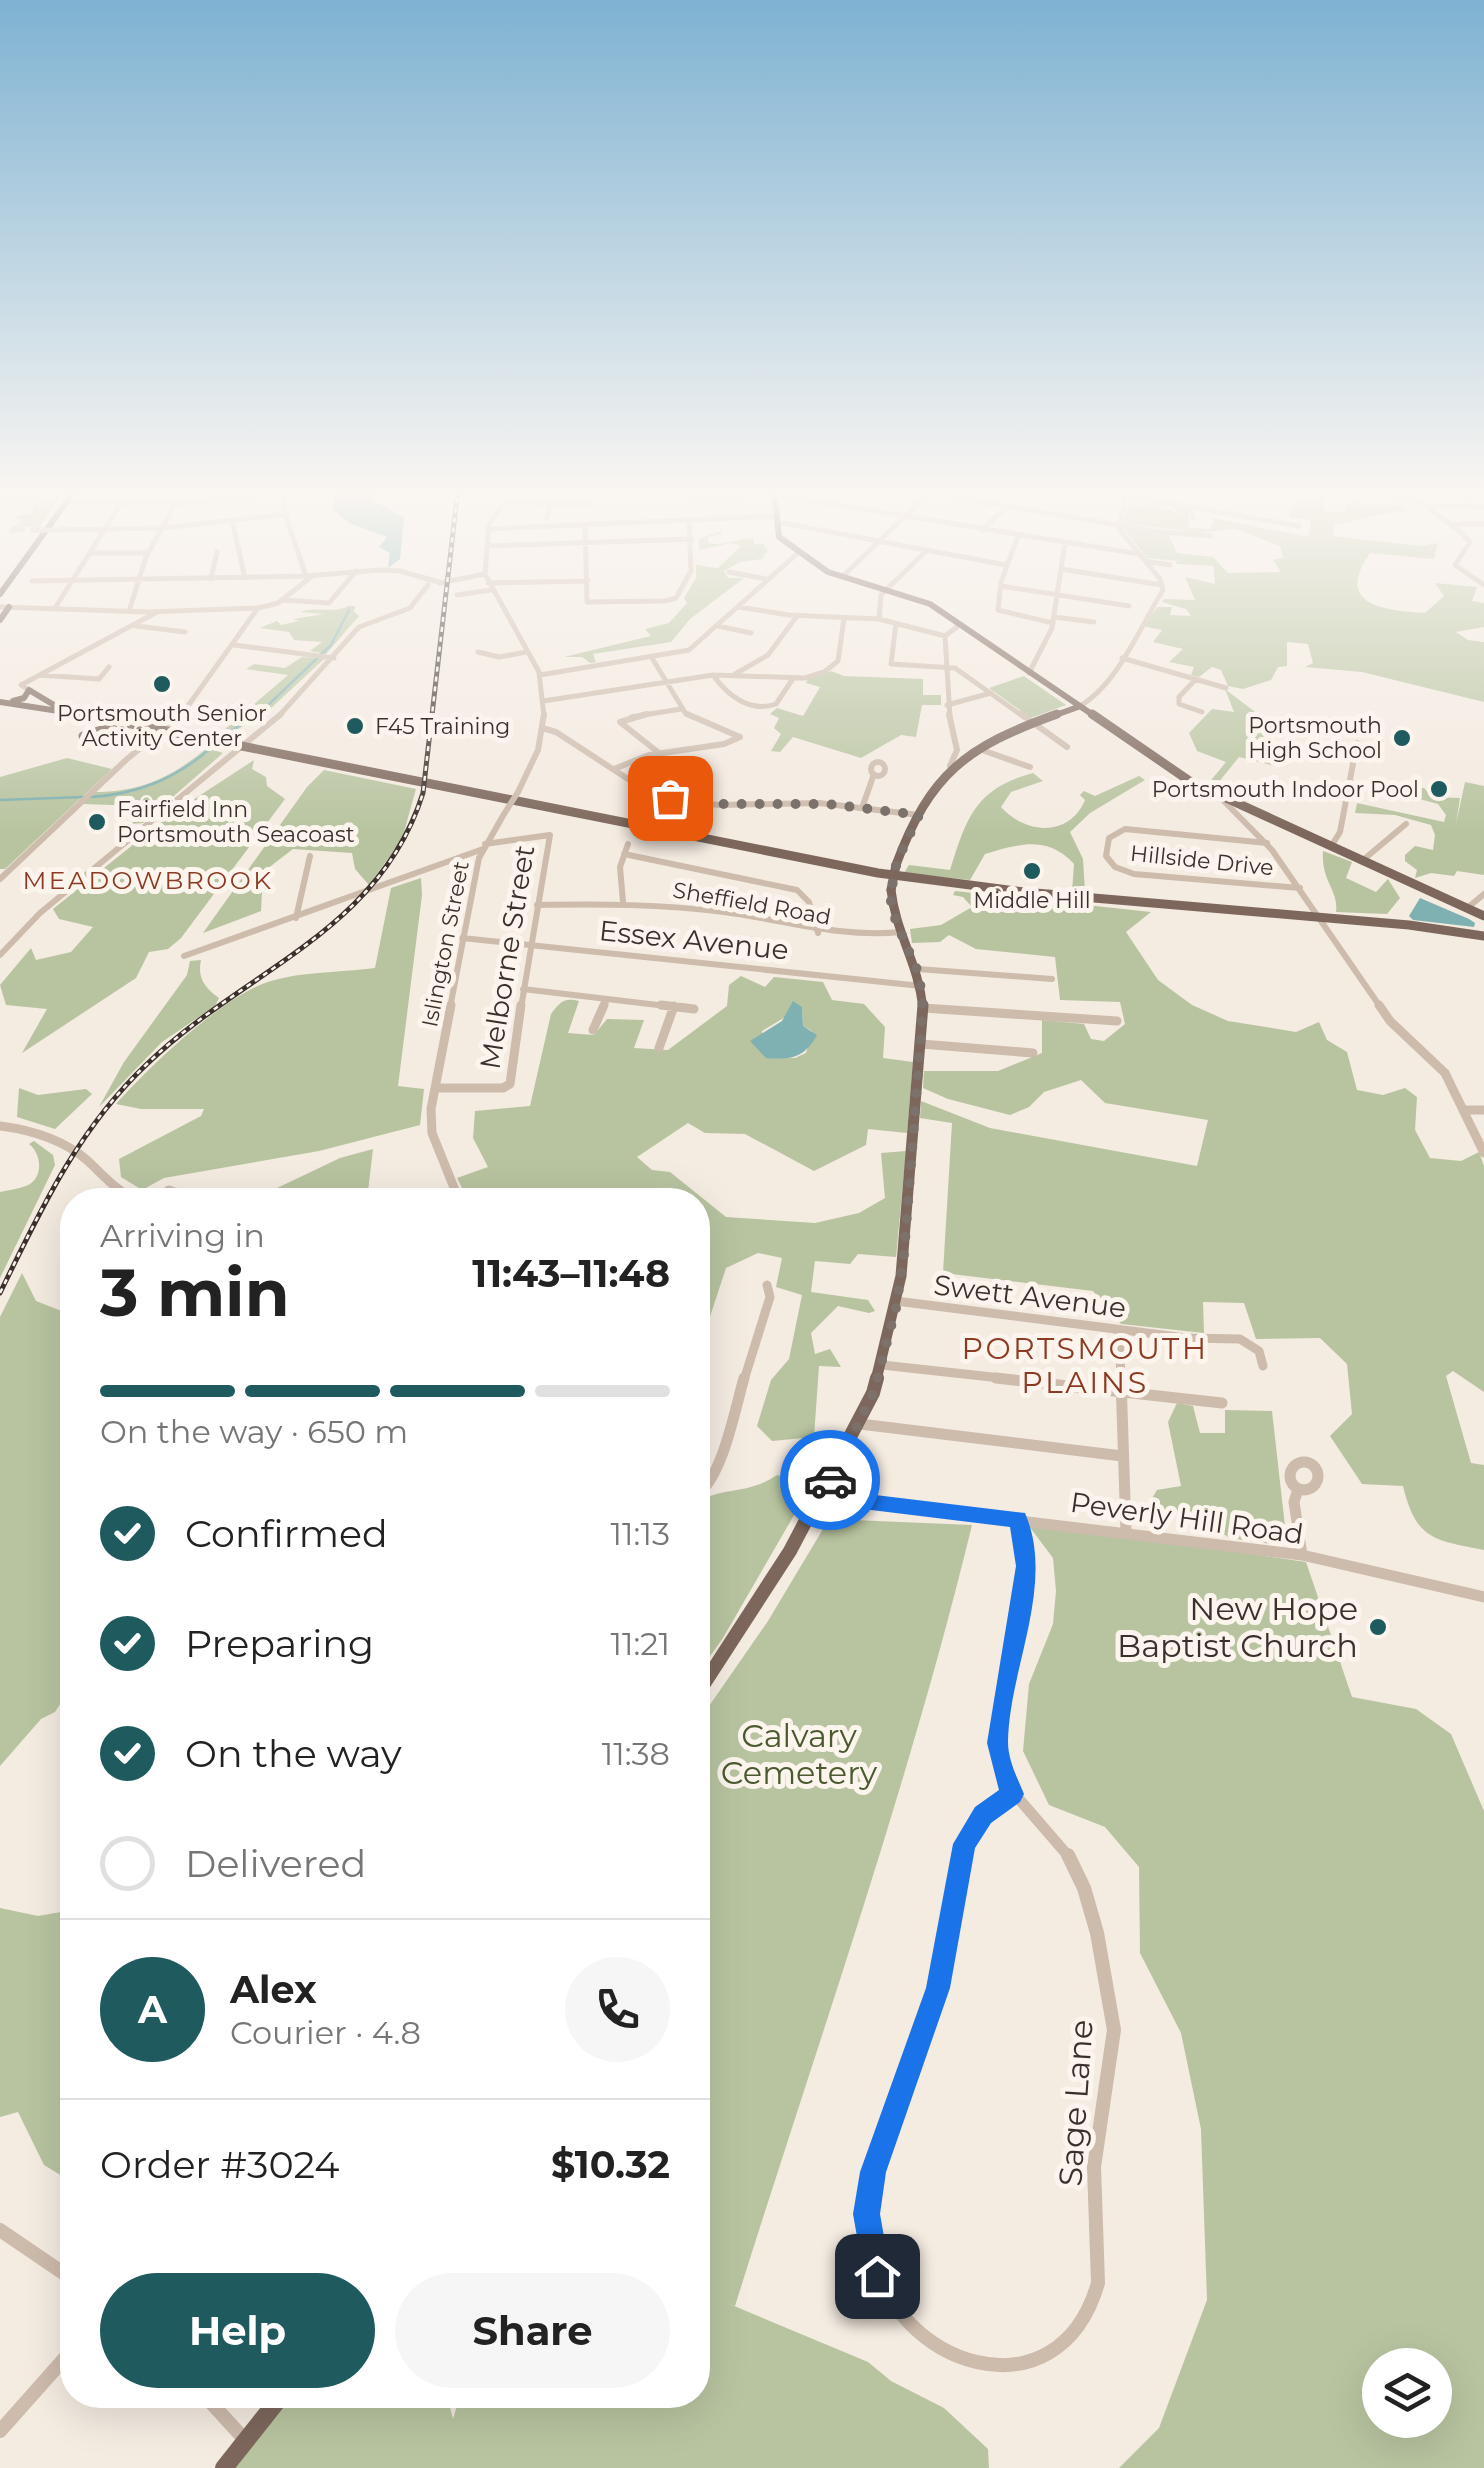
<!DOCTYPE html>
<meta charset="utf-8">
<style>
:root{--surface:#fff;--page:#f6f6f6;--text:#222;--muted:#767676;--line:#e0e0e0;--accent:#1f5a5e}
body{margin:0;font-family:Montserrat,sans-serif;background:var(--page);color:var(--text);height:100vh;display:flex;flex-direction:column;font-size:38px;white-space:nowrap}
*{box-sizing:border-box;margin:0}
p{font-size:32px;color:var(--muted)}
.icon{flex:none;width:55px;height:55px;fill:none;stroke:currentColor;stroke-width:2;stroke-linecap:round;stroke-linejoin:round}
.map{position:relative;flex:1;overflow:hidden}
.drawer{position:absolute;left:60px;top:1188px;width:650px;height:1220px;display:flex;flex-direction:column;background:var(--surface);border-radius:40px;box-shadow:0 10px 40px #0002}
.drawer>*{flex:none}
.fabs{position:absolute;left:1362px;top:2348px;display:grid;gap:20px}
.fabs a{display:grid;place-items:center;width:90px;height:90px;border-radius:50%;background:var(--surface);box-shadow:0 10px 40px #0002;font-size:50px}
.pin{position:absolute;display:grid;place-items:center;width:85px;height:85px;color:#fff;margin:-42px;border-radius:20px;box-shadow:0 5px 15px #0006}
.courier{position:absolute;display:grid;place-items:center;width:100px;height:100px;margin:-50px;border:8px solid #1a73e8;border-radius:50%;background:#fff;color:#222;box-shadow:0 2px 12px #0007}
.summary em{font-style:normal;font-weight:700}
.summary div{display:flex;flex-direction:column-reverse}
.summary{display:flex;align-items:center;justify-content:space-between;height:170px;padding:0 40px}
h1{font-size:65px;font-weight:700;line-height:75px}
.bar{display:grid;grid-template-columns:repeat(4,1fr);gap:15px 10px;align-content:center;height:120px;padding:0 40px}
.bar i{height:12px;border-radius:8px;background:var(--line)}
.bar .current{background:var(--accent)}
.bar p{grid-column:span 4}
.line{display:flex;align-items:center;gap:25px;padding:0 40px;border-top:2px solid var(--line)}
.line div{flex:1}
.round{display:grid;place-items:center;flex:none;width:105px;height:105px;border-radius:52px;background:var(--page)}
ol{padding:0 40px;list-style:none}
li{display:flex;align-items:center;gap:30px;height:110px}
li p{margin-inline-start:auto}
li .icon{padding:10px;border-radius:50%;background:var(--accent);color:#fff;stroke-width:4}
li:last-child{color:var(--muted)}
li i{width:55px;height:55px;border:5px solid var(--line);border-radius:50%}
.primary-button{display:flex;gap:20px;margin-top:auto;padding:20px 40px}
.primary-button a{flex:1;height:115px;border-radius:60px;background:var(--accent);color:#fff;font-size:40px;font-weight:700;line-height:115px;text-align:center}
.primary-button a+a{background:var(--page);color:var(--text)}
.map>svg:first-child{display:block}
.green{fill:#b8c4a0;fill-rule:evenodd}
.water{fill:#7fb0b2}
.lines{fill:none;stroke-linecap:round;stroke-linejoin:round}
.stream{stroke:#7fb0b2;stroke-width:2.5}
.minor-far4{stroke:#cdbbac;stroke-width:5}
.minor-far3{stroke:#cdbbac;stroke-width:6}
.minor-far2{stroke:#cdbbac;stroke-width:9}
.minor-far1{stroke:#cdbbac;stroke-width:11}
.minor{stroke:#cdbbac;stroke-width:14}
.major-far4{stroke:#7d675c;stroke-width:6}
.major-far3{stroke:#7d675c;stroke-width:9}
.major-far2{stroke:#7d675c;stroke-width:11}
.major-far1{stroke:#7d675c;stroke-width:14}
.major{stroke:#7d675c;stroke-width:18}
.rail-casing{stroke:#3b302b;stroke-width:5}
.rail{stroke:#fbf5ee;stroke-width:2.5;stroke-dasharray:5;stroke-linecap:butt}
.minor-bridge-far1{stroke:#cdbbac;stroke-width:5}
.minor-bridge{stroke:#cdbbac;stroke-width:6}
.major-bridge{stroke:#7d675c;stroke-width:9}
.route{fill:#1a73e8}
.done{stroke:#7c716b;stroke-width:10;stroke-dasharray:0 18}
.poi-dot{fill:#1f5a5e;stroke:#fbf5ee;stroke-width:4}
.labels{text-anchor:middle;stroke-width:10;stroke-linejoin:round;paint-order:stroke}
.far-poi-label{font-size:22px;fill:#3b302b;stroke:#fbf5ee}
.far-street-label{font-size:22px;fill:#3b302b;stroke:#fbf5ee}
.far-neighbourhood-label{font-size:25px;letter-spacing:2.5px;fill:#8c3b22;stroke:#fbf5ee}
.street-label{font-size:28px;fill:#3b302b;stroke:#fbf5ee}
.neighbourhood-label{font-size:30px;letter-spacing:2.5px;fill:#8c3b22;stroke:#fbf5ee}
.near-poi-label{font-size:32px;fill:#3b302b;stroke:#fbf5ee;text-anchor:end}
.near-park-label{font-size:32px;fill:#4a5a2e;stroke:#fbf5ee}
.near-street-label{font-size:32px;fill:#3b302b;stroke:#fbf5ee}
</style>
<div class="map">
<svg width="1484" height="2468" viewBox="0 0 1484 2468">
<rect width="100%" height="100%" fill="#f4ebe1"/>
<!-- green -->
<path class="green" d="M0,489H65L39,528L17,525L21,520L14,517L31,513L36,500H0Z
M1322,497L1325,512H1344L1348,502L1401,506L1407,511C1381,513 1361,519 1335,525L1333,536L1420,546L1438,543L1434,559L1370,553C1333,606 1385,610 1425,613L1444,596L1435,583L1477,587L1472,601L1484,603V627L1456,632L1468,640L1484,642V702L1362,672L1305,667L1313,663L1308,644L1287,642V666L1278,667L1271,680L1243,689L1228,686L1221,670L1212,667L1199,677L1191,675L1194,667L1169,662L1183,649L1153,642L1162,630L1142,626L1158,607H1172L1170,615L1191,616L1186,609L1162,602L1164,599L1195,600L1185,577L1215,584L1213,566L1176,564L1177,561L1147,558L1123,528L1168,534L1177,553L1213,557L1228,573L1281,572L1273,560L1283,558L1280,546L1235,529L1199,533L1123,523L1129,505L1146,507L1150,500L1161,508L1179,513L1168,503L1188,509L1189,528L1211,529L1214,518L1308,537L1311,520L1288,517L1295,499Z
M720,531L722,534L708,537V543C722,547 738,538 753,538L754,544H763L768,550L762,559L740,562L724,571L728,578H744L690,619L671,642L593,654L596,662L590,663L582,657H564L651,636L645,629L669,623L687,603L684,598L696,578V565L718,568L741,546L732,543L699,550V539Z
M348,606H355L354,612L359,616L326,654L310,651L322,642L294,640L289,632L260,628L277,621L281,625L299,621L293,619L324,614L300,612C315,606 335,614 348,606Z
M302,657L324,659L269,710L225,737L217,736L288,675L246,669L254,664L285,668Z
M831,671L844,676L923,679V695H941V705H922L916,737L901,735L861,758L793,737L780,752L771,751L781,734L774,728L779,718L770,714L777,708L803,716L820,687L806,683L808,679Z
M1024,676L1066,705L1031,718L989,688Z
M1225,689L1276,728L1261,733L1272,746L1275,766L1239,757L1214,788L1208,784L1226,762L1197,751L1189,733L1212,709L1234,712Z
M207,748L223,753L143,823L131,824L140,815L134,813L140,806L83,804L95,792C141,792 172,777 207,748Z
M67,758L112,769L5,869H0V777Z
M254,760L252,769L266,777L267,786L285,799L181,938L168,949L149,952L136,978L22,1053L47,1009L6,1005L0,985L31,948L36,960L71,952L93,927L59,919L53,909L170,815Z
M324,770L416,789L402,839L369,885L355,869L352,853L293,849L263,872L261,911L203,933L307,787Z
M1033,773L1043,781L1011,792L1001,807C1025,834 1069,838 1085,800L1080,795L1084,791L1095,796L1139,776L1145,780L1090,813L1070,832L1083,859L1085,892H1072L1074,864C1047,835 1019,844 985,854L970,880L904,873L909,865L950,870C967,817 975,789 1033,773Z
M1465,782L1484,786V875L1457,871L1454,876L1431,873L1415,878L1417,870L1405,861V855L1415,846L1433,850L1435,835L1431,825L1395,815L1355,813L1357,803L1444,822L1446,815L1438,804L1412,797V787L1424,788L1432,797L1460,798L1456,824Z
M1323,851L1352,862L1346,878L1376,892L1388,879L1400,898L1387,914L1336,912C1339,890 1321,882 1323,851Z
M421,878L422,895L398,1086L424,1089L420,1125L319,1151L164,1178L142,1190L121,1177L119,1159L201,1116L204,1109H141L116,1104C148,1068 215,1004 260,985C293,971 339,973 375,968L391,888Z
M955,891L1151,912L1126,932L1158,980L1192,1005L1228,1021L1296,1032L1319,1022L1327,1040L1347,1052L1357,1090L1383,1095L1405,1088L1417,1097L1415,1130L1430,1158L1461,1161L1479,1152L1484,1166V1392L1453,1371L1446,1376L1471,1463L1484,1465V1550C1434,1540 1416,1540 1403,1486L1362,1484L1330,1436L1352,1414L1347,1364L1320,1338L1256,1339L1244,1303L1203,1302L1204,1333L1121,1324L1093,1291L943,1273L952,1123L920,1118L921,1101L990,1128L1197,1166L1208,1120L1105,1103L1081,1080L1044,1092L1029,1107L1010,1115L948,1099L923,1088L924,1071H998L1042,1053V1020L1084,1024L1091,1039L1104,1041L1125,1024L1120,1002L1060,1000L1055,957L976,949L949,935L940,942L912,943L910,929L941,925L972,907L963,897L953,895Z
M201,960C197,978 205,988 219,998L215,1006L162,1042L99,1107L124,1062L187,975L190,961Z
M741,976L765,987L774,977L823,982L832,1000L864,1004L885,1027L883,1058L913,1062L907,1133L868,1129L866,1145L814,1171L745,1134L705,1133L688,1123L637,1157L652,1170L670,1172L726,1217L815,1223L859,1213L885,1198L881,1153L906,1151L896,1257L858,1254L850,1264L815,1261L811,1292L868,1300L875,1311L869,1313L838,1306L811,1333L815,1354L830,1349L841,1367L819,1366L814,1437L772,1441L757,1426L771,1380L789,1359L802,1295L776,1287L782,1258L758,1253L726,1268L698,1353V1200H468L457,1178L488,1167L473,1138L475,1111L530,1106L551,1014C560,1002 564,997 579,1001L568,1033L594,1035L607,1019L644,1020L634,1048L668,1050L727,1006L729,985ZM802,1007L803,1026L812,1031L806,1053L795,1058H766L762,1031Z
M19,1088L38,1095L86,1089L92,1094L55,1129L17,1117Z
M34,1141L53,1155L55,1165L0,1278V1192C8,1190 18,1189 26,1186C44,1179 42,1154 29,1144Z
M373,1149L367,1200H252L340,1158Z
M22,1273L36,1301L72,1315V1686L55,1712L41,1719L0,1766V1317Z
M1177,1403L1193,1406L1200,1433H1225V1410L1272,1411L1286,1535L1280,1545L1230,1538L1220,1532L1213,1512L1167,1511L1151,1500L1157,1490L1181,1486L1168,1422Z
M777,1475L812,1484L723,1638L698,1673V1502C724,1486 746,1496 777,1475Z
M829,1519L972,1525C908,1789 816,2047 735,2306L727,2303L868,2362L891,2381L944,2408L988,2449L989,2468H215L278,2395H447L453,2419L460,2395H698V1722L768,1621Z
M1029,1526L1085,1530L1306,1562L1352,1697L1416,1709L1451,1734L1484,1811V2468H1119L1159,2428L1207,2300L1201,2129L1181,2033L1140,1953L1139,1867L1105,1827L1049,1805L1023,1751L1029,1684L1053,1624L1056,1591L1053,1558ZM1380,2365H1435V2420H1380Z
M0,1908L38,1916L72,1910V2182L44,2165L18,2112L0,2117Z"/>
<!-- water -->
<path class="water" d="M318,489H378L371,498L373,501L404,517L400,559L388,568L390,553L379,547L387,537L349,523L333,509L334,495Z
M1420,898L1469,919L1475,923L1474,927L1413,920L1409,916Z
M793,1001L802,1007L803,1026L817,1035C804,1058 792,1060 766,1058L750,1041L782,1021Z"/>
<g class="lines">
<!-- stream -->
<path class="stream" d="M221,738L264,709L331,645L349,610
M91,797C138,794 175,779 211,748
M0,800L83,797"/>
<!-- minor-far4 -->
<path class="minor-far4" d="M515,489L489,524L485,574L539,672L544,717
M904,489L1160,532L1211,536
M1309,489L1411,498
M1403,489L1463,534L1470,542L1455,565L1484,585
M1459,489L1473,506
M283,492L284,511L306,576
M594,493L774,489
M776,495L1139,554
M1127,496L1299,526
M694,499L742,500L729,498
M66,502L180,503L283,494
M505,502L594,505
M1187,504L1193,518
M1425,505L1484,507
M547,518L551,504
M232,520L245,578
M777,522L1006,565
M1453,524H1484
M585,526L587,602L665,601L676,598L691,571L689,520
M15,528H22L23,529L12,531Z
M488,529L777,516
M53,530L163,528L287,514
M982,530L1007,506
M1018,536L1001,582L998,610L1053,623
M487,546L692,539
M927,550L881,595L879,619L945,636
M90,553H148
M1145,561L1170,565
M1061,569L1162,585
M729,572L766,579
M842,577L931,491
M211,579L217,552
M32,581L306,576L379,570L400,571L442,583
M439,583L485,574
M488,583L588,581
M1001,586L1129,606
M457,595L491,590
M283,600L329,603L356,571
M0,607L149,612L258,608L278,603L311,577
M738,607L789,615L879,619
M55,608L130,489
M129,611L146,557L183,489
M1054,617L1094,622
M896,623L891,664L955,668L1024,717
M136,626L185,632
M718,626L751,633
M234,645L334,658
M478,652L499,657L527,652
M652,658L686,714L693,717
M1122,658L1226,688
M1029,673L1052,628L1065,543
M735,674L768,655L797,616
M39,675L99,679L109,667
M540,675L689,650L798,553
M713,675C728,696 750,713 776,704L792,680
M1195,680L1179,697V704L1202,712
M29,690L21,685L157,612
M543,701L713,675L805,678L824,672L838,661L844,618
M947,705L991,693
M1078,707C1117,686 1140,627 1163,590L1160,579L1119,529L1127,489
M180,717L258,608
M278,717L359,627L410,608L428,585
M631,717L681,709
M950,717L945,636L958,626"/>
<!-- minor-far3 -->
<path class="minor-far3" d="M647,714L620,722L659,753
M949,714L957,750L950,766
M1021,714L1067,747
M542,728L556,732L631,781L685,801L719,805L819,803L919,815
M979,749L1030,767
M871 769a7 7 0 1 1 14 0a7 7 0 1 1-14 0Z
M614,769L649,755L724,744L740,737L687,714
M518,792L538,750L544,714
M1216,793L1272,850L1381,1008
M862,808L874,774
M1267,843L1125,829L1109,838L1106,856L1115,867L1134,874L1300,888
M485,844L550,835L521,1008
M1332,845L1340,832L1357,743
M624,854L797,890L809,902L818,933
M1363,860L1406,824
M0,879L127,759L182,714
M623,902L620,867L628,844
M537,905C599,904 662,904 724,912C785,920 839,938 901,932
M1466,909L1484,894
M296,918L310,856
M462,938L921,986
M0,955L40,913L281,714
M184,956L483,849
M918,969L1052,979
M523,989L683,1008
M450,1008L479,858L504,814
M603,1008L607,999"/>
<!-- minor-far2 -->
<path class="minor-far2" d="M451,1005L431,1109L432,1133L459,1200
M661,1005L694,1009
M1379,1005L1390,1021L1445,1073L1484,1153
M923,1008L1117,1021
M593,1030L604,1005
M921,1044L1033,1053
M659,1048L674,1006
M435,1088H503L510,1084L521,1005
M1465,1110H1484
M0,1126C32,1130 64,1140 88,1161C105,1177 117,1192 139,1200
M155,1200L169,1190L177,1193L176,1200
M896,1301L1186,1338L1240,1339L1259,1351L1263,1366
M1119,1330L1121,1380
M882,1365L1019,1380
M744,1380L770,1297L767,1285"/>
<!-- minor-far1 -->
<path class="minor-far1" d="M996,1378L1222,1403
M1121,1378L1126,1531
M860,1424L1122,1456
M1290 1476a14 14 0 1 1 28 0a14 14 0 1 1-28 0Z
M1298,1489L1294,1502L1302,1555
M698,1494C723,1475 735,1409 744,1378
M820,1497L1302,1555L1484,1597
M1019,1519L1026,1567L998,1716L999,1761L1013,1792L1070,1858
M960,1858L976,1825L1013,1794"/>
<!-- minor -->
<path class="minor" d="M960,1855C948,1900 948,1946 937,1991C915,2073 853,2159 870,2247C892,2367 1058,2422 1098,2283L1094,2167L1114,2030L1097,1933L1084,1888L1068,1855
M0,2230L72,2279
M204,2395L246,2441
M0,2431L72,2350"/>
<!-- major-far4 -->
<path class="major-far4" d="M774,489L779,537L828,572L930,604L1096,717
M0,594L76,489
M0,620L9,607
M13,701L24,698L29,690L59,708
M0,702L97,717
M1050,717L1078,707"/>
<!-- major-far3 -->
<path class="major-far3" d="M81,714L878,873L1024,892L1409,925L1484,936
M1092,714L1191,782L1484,916
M83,736L114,726
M896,865C930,773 966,747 1057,714
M891,890C896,934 918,962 923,1008"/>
<!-- major-far2 -->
<path class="major-far2" d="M876,1380L901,1276L923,1005"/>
<!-- major-far1 -->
<path class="major-far1" d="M698,1693L790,1551L873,1393L877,1378"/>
<!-- major -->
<path class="major" d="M224,2468L282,2395"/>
<defs>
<path id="rail" d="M0,1293C41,1209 78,1129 147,1064C244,970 379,933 423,793L458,489"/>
</defs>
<!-- rail casing -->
<use href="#rail" class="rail-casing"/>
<!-- rail -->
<use href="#rail" class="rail"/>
<!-- minor-bridge-far1 -->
<path class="minor-bridge-far1" d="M32,530H53"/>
<!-- minor-bridge -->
<path class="minor-bridge" d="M504,814L518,792"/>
<!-- major-bridge -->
<path class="major-bridge" d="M891,890L896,865"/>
</g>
<!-- sky -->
<linearGradient id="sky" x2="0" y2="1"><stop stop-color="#7eb2d2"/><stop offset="0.59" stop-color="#faf6f2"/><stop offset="1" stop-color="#faf6f2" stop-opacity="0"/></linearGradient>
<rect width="1484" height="834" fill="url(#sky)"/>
<!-- route -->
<path class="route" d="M830,1471L839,1480L834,1490L1025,1513C1056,1585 1009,1668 1008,1742C1008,1760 1017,1777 1024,1794L1020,1802L991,1823L975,1848L950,1988L886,2172L880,2214L891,2276L887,2286L877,2290L868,2286L864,2276L853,2214L860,2172L926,1988L953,1844L975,1807L999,1790L987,1743L1016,1566L1010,1527L814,1503L811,1497L823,1474Z"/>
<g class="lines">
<!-- done -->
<path class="done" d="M670,798L714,804H828L919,815L897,861L890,897L896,922L919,974L923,1008L904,1254L896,1308L873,1394L830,1480"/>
</g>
<!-- markers -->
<g class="poi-dot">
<circle cx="162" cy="684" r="10"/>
<circle cx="355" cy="726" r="10"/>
<circle cx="1402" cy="738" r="10"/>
<circle cx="1439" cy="789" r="10"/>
<circle cx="97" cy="822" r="10"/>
<circle cx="1032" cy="871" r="10"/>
<circle cx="1378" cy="1627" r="10"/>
</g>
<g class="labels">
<!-- far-poi labels -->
<g class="far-poi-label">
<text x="162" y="721">Portsmouth Senior<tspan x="162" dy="25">Activity Center</tspan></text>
<text x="1382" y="733" text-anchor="end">Portsmouth<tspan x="1382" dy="25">High School</tspan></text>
<text x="375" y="734" text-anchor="start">F45 Training</text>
<text x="1419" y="797" text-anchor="end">Portsmouth Indoor Pool</text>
<text x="117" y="817" text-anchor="start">Fairfield Inn<tspan x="117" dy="25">Portsmouth Seacoast</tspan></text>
<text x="1032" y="908">Middle Hill</text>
</g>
<!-- far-street labels -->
<g class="far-street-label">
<text transform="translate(1202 860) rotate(6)" y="8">Hillside Drive</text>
<text transform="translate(752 903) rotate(10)" y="8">Sheffield Road</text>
<text transform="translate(445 944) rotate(-79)" y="8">Islington Street</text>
</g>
<!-- far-neighbourhood labels -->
<g class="far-neighbourhood-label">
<text x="148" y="889">MEADOWBROOK</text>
</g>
<!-- street labels -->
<g class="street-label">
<text transform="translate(694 940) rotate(6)" y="10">Essex Avenue</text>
<text transform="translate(507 957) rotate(-81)" y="10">Melborne Street</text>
<text transform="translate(1030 1296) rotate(7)" y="10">Swett Avenue</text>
<text transform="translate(1187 1518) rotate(8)" y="10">Peverly Hill Road</text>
</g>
<!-- neighbourhood labels -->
<g class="neighbourhood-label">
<text x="1085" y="1359">PORTSMOUTH<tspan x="1085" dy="34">PLAINS</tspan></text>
</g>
<!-- near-poi labels -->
<g class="near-poi-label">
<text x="1358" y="1620">New Hope<tspan x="1358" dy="37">Baptist Church</tspan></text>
</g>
<!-- near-park labels -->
<g class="near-park-label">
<text x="799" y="1747">Calvary<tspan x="799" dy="37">Cemetery</tspan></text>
</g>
<!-- near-street labels -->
<g class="near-street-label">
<text transform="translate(1076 2103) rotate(-86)" y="11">Sage Lane</text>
</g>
</g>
</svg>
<div class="fabs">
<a><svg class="icon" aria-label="layers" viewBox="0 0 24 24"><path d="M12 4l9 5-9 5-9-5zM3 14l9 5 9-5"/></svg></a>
</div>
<div class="pin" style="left:670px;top:798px;background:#ea580c"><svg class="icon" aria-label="bag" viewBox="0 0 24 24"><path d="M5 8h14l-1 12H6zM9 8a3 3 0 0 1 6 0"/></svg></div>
<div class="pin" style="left:877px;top:2276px;background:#1f2937"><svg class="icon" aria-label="home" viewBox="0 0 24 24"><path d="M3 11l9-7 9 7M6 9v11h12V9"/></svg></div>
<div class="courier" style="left:830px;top:1480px"><svg class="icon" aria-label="car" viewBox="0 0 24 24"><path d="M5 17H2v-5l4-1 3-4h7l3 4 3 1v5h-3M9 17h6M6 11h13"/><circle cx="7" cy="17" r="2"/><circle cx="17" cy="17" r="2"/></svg></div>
<section class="drawer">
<div class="summary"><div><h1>3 min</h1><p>Arriving in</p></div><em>11:43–11:48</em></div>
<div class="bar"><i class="current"></i><i class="current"></i><i class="current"></i><i></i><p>On the way · 650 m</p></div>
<ol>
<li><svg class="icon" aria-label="check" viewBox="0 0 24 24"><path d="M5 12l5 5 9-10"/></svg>Confirmed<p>11:13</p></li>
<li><svg class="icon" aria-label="check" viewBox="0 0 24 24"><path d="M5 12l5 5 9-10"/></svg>Preparing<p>11:21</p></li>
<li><svg class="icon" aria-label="check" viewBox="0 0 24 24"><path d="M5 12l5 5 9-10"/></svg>On the way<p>11:38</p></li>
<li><i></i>Delivered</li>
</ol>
<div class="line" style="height:180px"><b class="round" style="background:var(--accent);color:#fff">A</b><div><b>Alex</b><p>Courier · 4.8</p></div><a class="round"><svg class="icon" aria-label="phone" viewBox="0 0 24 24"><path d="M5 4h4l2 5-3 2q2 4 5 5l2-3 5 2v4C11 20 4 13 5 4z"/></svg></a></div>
<div class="line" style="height:130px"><div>Order #3024</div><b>$10.32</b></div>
<div class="primary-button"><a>Help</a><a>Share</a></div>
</section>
</div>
